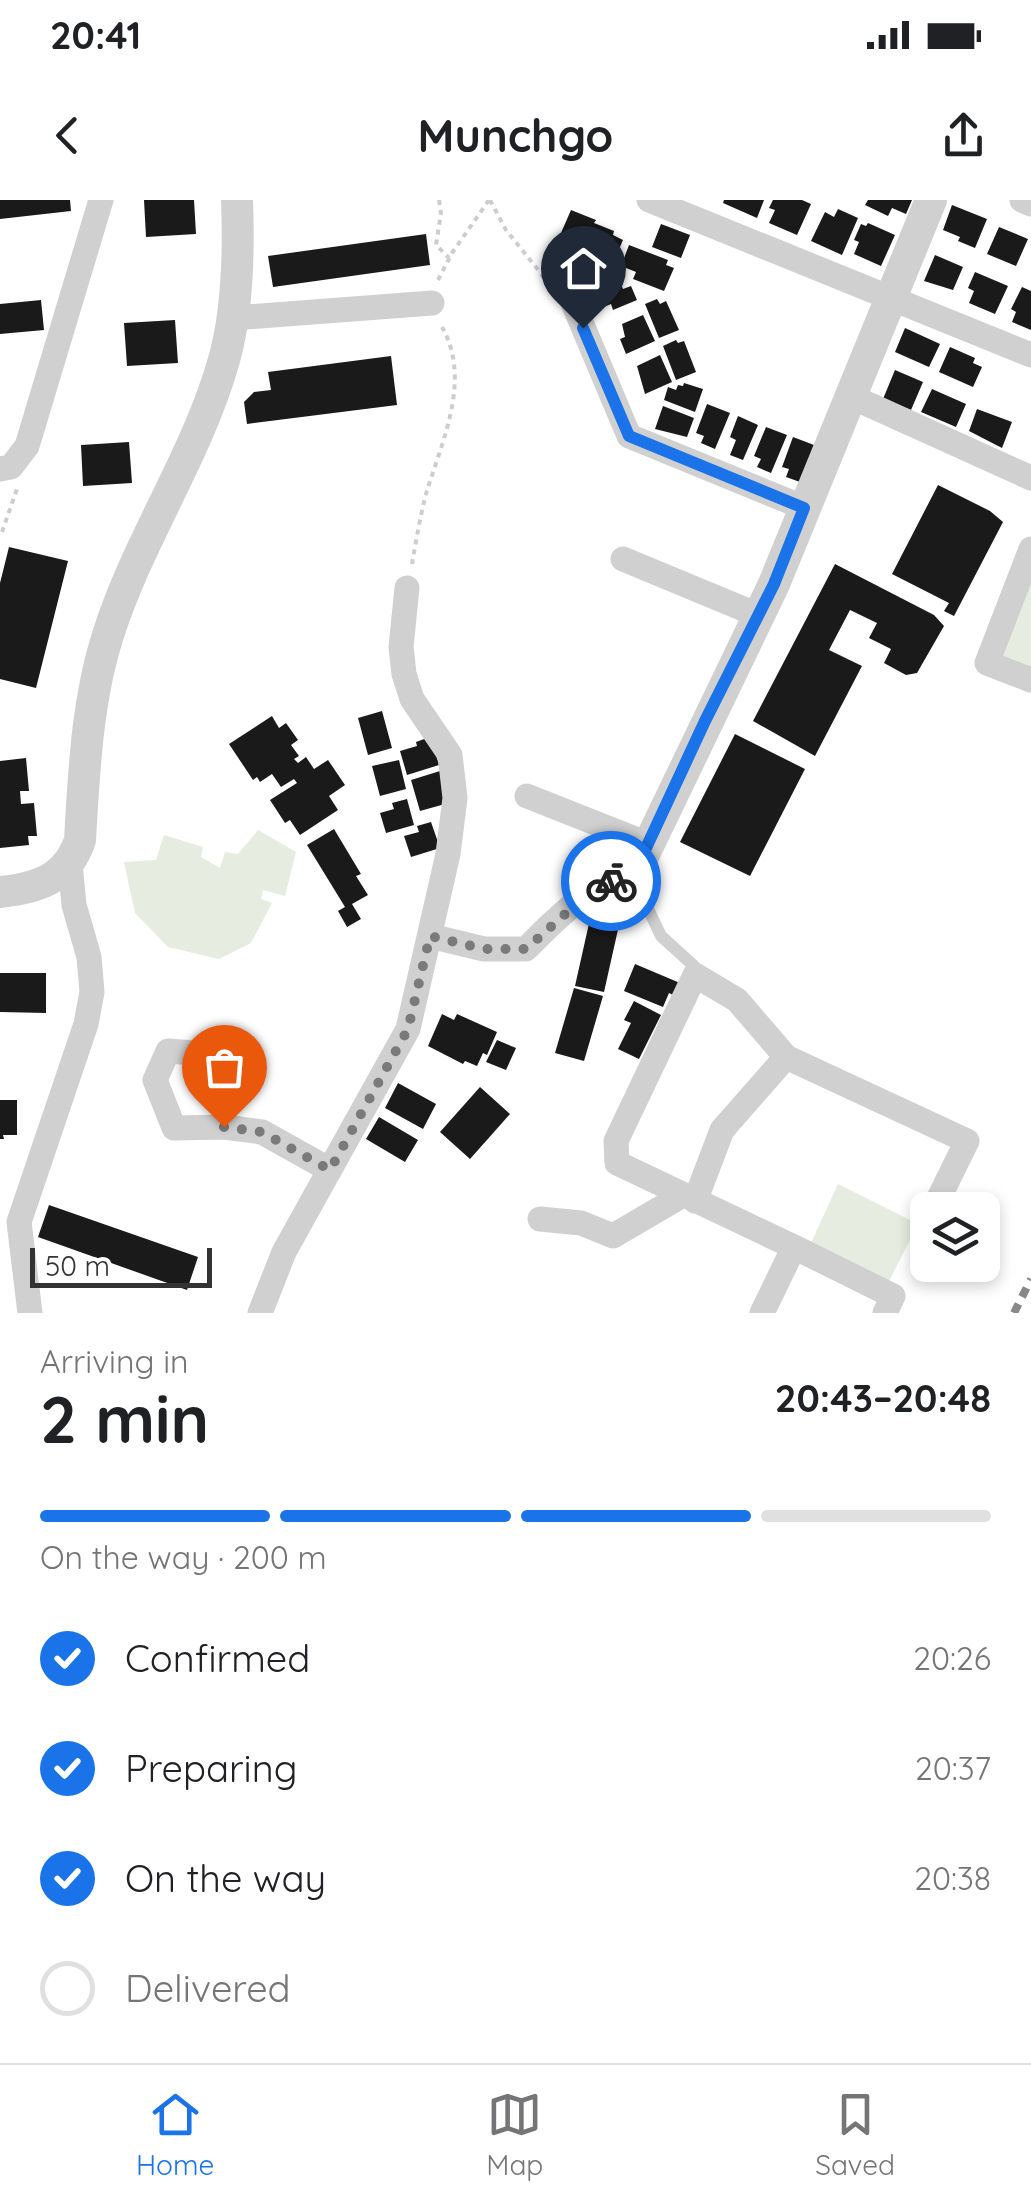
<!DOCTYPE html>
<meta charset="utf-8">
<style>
:root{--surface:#fff;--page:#f2f2f2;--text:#202124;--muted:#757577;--line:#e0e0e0;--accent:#1a73e8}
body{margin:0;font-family:Quicksand,sans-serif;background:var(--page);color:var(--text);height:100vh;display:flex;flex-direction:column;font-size:38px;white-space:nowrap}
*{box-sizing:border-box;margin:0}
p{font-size:32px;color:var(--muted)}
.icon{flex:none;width:55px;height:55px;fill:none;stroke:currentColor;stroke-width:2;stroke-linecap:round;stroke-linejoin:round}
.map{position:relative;height:1113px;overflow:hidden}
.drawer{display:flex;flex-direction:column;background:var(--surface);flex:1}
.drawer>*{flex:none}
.controls{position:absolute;left:910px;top:992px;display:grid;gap:20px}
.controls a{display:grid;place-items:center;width:90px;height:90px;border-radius:15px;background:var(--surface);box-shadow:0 5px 15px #0003;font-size:50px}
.scale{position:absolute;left:30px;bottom:25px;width:182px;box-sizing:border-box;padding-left:10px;border:5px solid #333;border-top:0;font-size:28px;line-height:35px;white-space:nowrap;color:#333;-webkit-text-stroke:8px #fff;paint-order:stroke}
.pin{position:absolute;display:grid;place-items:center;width:85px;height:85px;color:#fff;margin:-102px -42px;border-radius:50% 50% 50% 0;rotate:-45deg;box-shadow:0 0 10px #0007}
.pin .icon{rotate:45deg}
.courier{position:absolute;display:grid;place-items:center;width:100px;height:100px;margin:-50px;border:8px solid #1a73e8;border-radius:50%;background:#fff;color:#222;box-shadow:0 2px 12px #0007}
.headline em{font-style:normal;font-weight:700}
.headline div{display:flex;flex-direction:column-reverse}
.headline{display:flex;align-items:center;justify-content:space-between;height:170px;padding:0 40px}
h1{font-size:65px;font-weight:700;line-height:75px}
.bar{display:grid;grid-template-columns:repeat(4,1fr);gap:15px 10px;align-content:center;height:120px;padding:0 40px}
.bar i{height:12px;border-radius:8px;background:var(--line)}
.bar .current{background:var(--accent)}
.bar p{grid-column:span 4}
ol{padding:0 40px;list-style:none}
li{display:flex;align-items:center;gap:30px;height:110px}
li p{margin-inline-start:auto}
li .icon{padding:10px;border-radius:50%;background:var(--accent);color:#fff;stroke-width:4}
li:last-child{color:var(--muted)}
li i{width:55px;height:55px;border:5px solid var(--line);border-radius:50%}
.status{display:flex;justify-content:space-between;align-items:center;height:70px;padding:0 50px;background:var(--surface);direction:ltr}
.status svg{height:28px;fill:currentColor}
header{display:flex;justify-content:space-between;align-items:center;height:130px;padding:0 40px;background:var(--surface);font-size:45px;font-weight:700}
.menu{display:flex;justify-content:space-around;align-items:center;height:140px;border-top:2px solid var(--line);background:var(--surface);font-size:28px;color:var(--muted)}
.menu a{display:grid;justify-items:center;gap:5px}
.menu .current{color:var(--accent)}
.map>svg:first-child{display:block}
.green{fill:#e6ecdf}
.building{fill:#1a1a1a}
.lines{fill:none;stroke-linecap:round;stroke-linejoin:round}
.path{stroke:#cdcdcd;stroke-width:4;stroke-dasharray:5 5;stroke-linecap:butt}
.service{stroke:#d0d0d0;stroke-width:12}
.minor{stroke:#d0d0d0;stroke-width:25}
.tertiary{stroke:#d0d0d0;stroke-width:32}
.rail{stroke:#888;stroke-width:8;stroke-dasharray:10 8;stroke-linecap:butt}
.done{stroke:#7a7a7a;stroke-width:10;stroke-dasharray:0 18}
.route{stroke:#1a73e8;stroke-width:12}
</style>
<div class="status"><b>20:41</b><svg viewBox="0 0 49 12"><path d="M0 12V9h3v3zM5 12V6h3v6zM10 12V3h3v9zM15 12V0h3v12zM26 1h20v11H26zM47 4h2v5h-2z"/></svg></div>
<header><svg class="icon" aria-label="back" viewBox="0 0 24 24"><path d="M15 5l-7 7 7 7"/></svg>Munchgo<svg class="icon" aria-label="share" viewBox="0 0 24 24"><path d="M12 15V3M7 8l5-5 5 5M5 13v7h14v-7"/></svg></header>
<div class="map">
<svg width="1031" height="1113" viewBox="0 0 1031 1113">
<rect width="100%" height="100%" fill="#fff"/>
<!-- green -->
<path class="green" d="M1031,375V471L999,458Z
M258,630L296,652L285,696L263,690L261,699L272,703L251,743L219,759L168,747L135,713L124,662L156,660L164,635L203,647L201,657L220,668L225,652L238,654Z
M838,984L918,1024L889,1081L811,1043Z"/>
<!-- building -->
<path class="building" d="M0,0H70L71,11L0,19Z
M144,0H194L196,34L146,37Z
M724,0H764L757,18L723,3Z
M773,0H802L811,4L797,35L769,23L775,10L769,8Z
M868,0H912L906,14L892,8L888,16L865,5Z
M952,5L987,19L975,48L958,41L960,37L943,30Z
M838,9L858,18L842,55L811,41L825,12L834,17Z
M571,10L596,20L594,23L614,31L613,35L623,40L609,72L554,49Z
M868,23L895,35L881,66L854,54L859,42L854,40L861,24L866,26Z
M661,24L690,35L681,58L652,47Z
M999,27L1028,39L1016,66L987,54Z
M426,34L430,65L273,87L268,56Z
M629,45L668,60L666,65L674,68L664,91L633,79L636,72L621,66Z
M935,55L963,67L953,90L924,81Z
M562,61L563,64L570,62L572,68L580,65L582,72L596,71L600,82L573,91L569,78L559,81L553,64Z
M975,72L1008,86L995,114L969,103L974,91L968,88Z
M621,84L623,89L631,86L637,100L613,110L611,104L594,111L589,97Z
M1022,87L1031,91V130L1012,122L1016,112L1011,109Z
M657,99L660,104L666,101L679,130L659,138L645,104Z
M41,100L44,130L0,134V104Z
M643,115L655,141L626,154L620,139L625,137L622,124Z
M175,120L178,163L127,166L124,123Z
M905,128L940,144L929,167L895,152Z
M676,140L678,143L684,141L696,172L676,180L663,146Z
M950,147L975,158L973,163L982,167L973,187L939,172Z
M660,155L672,182L645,194L637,166Z
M391,156L397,205L247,224L244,202L254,192L271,190L268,172Z
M895,170L923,182L911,210L883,199Z
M684,183L703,189L695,212L664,200L668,187L676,190L678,185L683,186Z
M932,189L966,204L956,227L921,212Z
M707,204L730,213L715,249L701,243L704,236L696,233Z
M663,206L694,218L687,237L655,229Z
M977,209L1012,222L1002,248L969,231Z
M738,216L758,225L743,260L730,255L736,240L730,237Z
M766,227L787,235L771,273L757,267L761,259L754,256Z
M793,237L814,245L800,282L786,277L789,269L782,267Z
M129,242L132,283L83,286L81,245Z
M938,285L990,311L1003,322L954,416L944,411L949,403L892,374Z
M9,347L68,361L36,488L0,479V383Z
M835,364L934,415L944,426L917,473L906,475L884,463L891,449L869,438L877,423L850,410L829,450L862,466L815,556L753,521Z
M382,511L392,548L368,555L358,518Z
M272,516L279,528L286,523L298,540L291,545L299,556L294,559L298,563L306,557L314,569L328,560L345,585L329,596L338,610L300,635L290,620L285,623L270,600L297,583L294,579L281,587L272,574L260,582L257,577L253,580L229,544Z
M735,534L805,569L750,676L680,642Z
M427,538L432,542L439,565L407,575L400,551L417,546L416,542Z
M26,558L29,591H20L21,604L34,603L37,636H28L29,645L0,648V561Z
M399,560L406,589L380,596L372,566Z
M440,571L445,604L420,611L411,580Z
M407,599L414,625L386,633L380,613L394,609L392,603Z
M431,622L440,648L411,657L404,636L419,632L417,626Z
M334,629L361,674L356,676L368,695L352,704L361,719L347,727L338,711L345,707L307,645Z
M590,719L619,725L604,792L575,786Z
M635,764L680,783L675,796L669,793L663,807L624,791Z
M0,773H46V813L0,812Z
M574,788L603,796L584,861L555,853Z
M634,801L661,815L639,859L618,849L631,823L624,820Z
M442,814L454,820L457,814L497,832L487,855L483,853L477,866L465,861L463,864L428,846Z
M497,840L516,848L506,870L486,862Z
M398,883L436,904L423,929L385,908Z
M480,887L510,914L470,959L440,932Z
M0,900H17V935H3L4,939H0Z
M379,917L418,940L405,962L366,939Z
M49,1005L198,1057L187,1090L38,1037Z"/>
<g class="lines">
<!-- path -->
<path class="path" d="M439,0L441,13L436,45L449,58
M490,0L506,30L543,76L550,90
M438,80L452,53L489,0
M2,332L17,289
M412,364C416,341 420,317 426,294C442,241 472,180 442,127"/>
<!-- service -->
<path class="service" d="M634,679L661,736L694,766L695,775"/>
<!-- minor -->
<path class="minor" d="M649,0L1031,155
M1022,0L1031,4
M573,103L629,236L805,308
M233,118L432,103
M850,196L1031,278
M0,269L11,267L27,246L101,0
M1031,349L987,463L1031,480
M623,359L758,415
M527,596L648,644
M430,736L484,749H526C558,717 587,685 633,677
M233,856L168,851L155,880L174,928L224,927L262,932L330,970
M695,1001L722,930L786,857
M540,1019L581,1023L613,1036L683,995
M794,1047L617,963L616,941L695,775L737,800L786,857L967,941L933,1010
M30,1113L19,1022L86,824L92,792L89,757L74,705L70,664
M260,1113L284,1052L408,829L448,654L455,598L450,555L412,499L404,474L401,447L407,388
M762,1113L794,1047L893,1096L885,1113"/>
<!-- tertiary -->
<path class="tertiary" d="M633,677L774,384L931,0
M0,692C38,688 67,679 80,640C84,571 87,501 108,435C138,340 197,256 224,160C238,110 239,52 237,0"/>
<!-- rail -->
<path class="rail" d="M1014,1113L1031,1079"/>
</g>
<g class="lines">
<!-- done -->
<path class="done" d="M224,927L262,932L330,970L408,829L430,736L484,749H526L592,690L611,681"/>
<!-- route -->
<path class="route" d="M583,128L629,236L804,308L774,384L705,521L633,676L611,681"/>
</g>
</svg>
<div class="controls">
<a><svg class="icon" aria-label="layers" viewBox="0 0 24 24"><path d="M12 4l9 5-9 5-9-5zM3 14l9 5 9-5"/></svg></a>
</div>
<div class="scale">50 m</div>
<div class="pin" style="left:224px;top:927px;background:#ea580c"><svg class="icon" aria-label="bag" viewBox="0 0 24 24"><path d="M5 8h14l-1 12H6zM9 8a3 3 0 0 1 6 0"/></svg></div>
<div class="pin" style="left:583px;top:128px;background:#1f2937"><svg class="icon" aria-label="home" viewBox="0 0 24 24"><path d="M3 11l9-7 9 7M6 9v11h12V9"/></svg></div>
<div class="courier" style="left:611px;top:681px"><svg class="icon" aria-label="bike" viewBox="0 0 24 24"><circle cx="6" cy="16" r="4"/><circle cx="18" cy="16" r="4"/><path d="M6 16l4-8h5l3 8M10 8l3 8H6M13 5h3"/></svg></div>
</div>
<section class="drawer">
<div class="headline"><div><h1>2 min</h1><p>Arriving in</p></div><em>20:43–20:48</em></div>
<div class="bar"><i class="current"></i><i class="current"></i><i class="current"></i><i></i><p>On the way · 200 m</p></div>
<ol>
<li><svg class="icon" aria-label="check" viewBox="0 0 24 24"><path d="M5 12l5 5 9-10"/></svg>Confirmed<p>20:26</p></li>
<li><svg class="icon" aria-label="check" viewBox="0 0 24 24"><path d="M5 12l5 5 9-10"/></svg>Preparing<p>20:37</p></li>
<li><svg class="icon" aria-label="check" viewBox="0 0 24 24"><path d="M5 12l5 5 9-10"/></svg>On the way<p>20:38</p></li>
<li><i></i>Delivered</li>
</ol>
</section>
<nav class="menu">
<a class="current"><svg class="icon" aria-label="home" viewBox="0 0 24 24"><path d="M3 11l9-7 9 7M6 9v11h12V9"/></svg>Home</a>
<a><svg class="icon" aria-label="map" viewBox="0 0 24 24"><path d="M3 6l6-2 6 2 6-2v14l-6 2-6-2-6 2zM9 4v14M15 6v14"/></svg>Map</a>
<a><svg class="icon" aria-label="saved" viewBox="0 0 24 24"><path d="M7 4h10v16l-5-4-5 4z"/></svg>Saved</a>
</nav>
